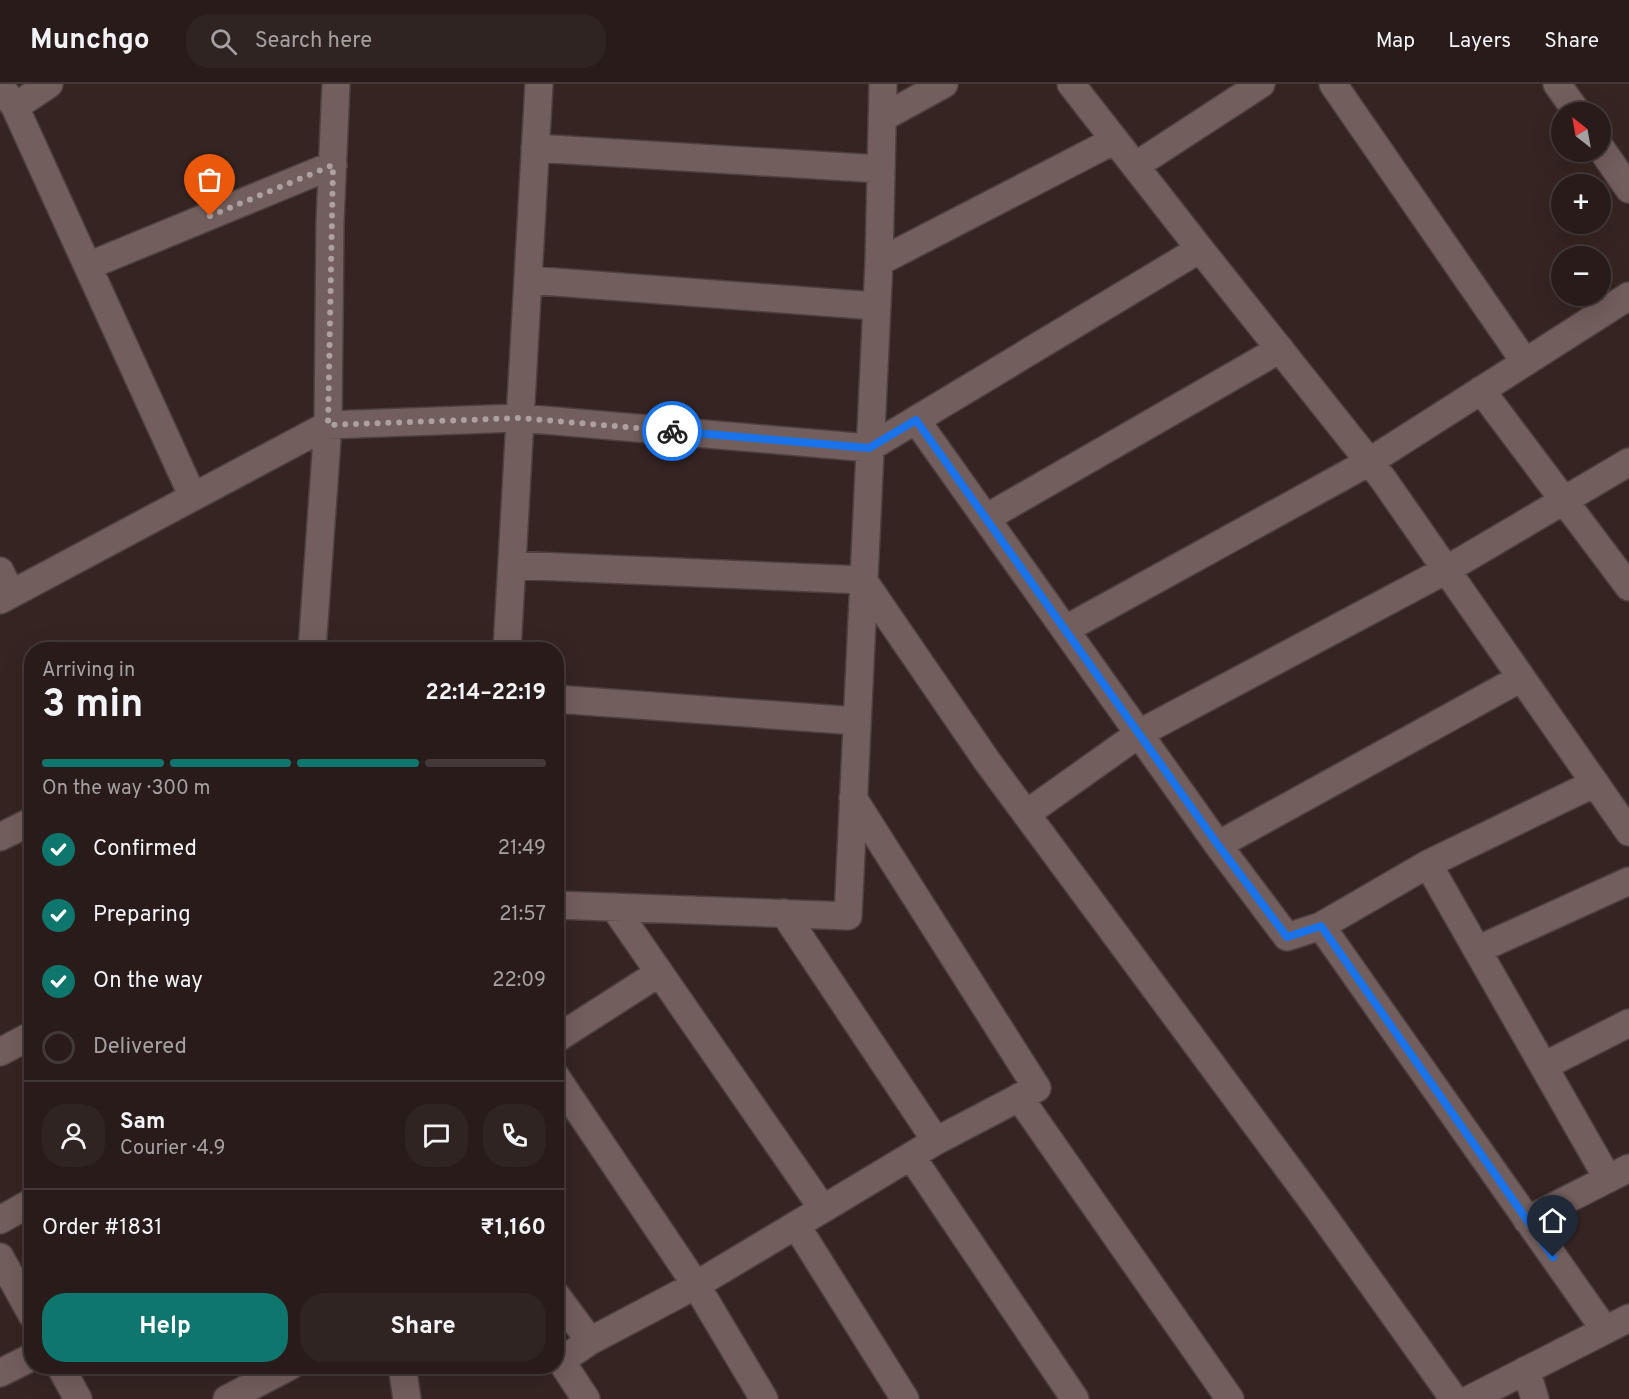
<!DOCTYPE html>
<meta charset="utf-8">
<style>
:root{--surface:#281b1a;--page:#302423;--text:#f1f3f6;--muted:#a5a1a2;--line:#443939;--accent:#0f766e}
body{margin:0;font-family:Overpass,sans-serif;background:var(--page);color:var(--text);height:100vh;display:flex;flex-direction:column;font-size:22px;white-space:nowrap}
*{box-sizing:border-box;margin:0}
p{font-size:20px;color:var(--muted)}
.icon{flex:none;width:33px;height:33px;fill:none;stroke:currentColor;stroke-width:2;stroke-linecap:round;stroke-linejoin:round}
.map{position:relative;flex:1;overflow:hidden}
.drawer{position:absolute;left:24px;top:558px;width:540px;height:732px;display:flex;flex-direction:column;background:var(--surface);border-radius:24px;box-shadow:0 6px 24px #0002,0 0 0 2px var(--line)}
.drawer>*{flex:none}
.needle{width:39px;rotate:329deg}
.tools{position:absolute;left:1551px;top:18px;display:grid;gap:12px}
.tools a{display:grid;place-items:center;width:60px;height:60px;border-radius:50%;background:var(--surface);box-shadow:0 6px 24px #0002,0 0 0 2px var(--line);font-size:30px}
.pin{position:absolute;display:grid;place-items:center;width:51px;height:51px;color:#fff;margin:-62px -26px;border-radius:50% 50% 50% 0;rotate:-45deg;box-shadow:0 0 6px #0007}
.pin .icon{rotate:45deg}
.courier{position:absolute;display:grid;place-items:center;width:60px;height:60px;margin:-30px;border:4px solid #1a73e8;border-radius:50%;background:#fff;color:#222;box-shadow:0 2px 8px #0007}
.head em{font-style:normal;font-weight:700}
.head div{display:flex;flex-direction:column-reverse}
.head{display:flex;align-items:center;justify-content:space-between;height:102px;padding:0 18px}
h1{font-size:39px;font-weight:700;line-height:45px}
.bar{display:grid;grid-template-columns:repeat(4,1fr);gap:9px 6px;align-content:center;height:72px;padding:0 18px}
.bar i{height:8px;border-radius:4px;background:var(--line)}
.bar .current{background:var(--accent)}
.bar p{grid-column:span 4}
.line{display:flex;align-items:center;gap:15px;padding:0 18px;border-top:2px solid var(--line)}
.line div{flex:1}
.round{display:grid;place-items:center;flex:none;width:63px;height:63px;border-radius:24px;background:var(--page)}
ol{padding:0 18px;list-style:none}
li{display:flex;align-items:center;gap:18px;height:66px}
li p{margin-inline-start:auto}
li .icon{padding:6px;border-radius:50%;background:var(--accent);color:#fff;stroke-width:4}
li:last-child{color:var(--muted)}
li i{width:33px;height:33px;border:3px solid var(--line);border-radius:50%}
.action{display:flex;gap:12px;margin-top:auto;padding:12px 18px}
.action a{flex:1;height:69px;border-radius:24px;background:var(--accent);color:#fff;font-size:24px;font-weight:700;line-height:69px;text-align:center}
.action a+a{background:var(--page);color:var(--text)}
header{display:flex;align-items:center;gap:36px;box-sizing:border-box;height:84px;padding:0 30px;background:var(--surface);border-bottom:2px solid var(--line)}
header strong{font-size:28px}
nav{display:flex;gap:33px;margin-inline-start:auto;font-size:21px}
.search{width:420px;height:54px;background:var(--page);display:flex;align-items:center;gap:15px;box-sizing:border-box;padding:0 21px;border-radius:24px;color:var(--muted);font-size:22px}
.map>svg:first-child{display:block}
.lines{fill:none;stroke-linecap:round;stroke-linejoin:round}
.street-casing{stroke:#4e403e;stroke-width:30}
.street{stroke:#725e5c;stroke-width:27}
.done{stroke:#ada09e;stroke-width:6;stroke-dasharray:0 10.8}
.route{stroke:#1a73e8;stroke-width:8}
</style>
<header>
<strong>Munchgo</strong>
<div class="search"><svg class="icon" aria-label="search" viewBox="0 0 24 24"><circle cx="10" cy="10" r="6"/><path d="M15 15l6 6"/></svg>Search here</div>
<nav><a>Map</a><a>Layers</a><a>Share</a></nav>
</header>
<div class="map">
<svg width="1629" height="1315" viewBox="0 0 1629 1315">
<rect width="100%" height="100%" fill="#352422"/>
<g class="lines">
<defs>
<path id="street" d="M1333,0L1525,278
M1557,0L1577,28
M0,1L15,23L193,413
M15,23L49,0
M882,34L944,0
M1600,63L1629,105
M535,64L880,85
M1135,82L1261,0
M1200,165L1383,395L1629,748
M879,178L1115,56
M88,182L333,81
M528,196L875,222
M1481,306L1629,503
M916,336L1218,761L1287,853L1321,842L1605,1246
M986,434L1280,265
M512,481L863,496L987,677L1317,1123L1454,1315
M0,487L11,510
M0,516L328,341L520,334L869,364L1200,165L1071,0
M1066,545L1369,378L1629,212
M312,566L328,341L330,138L336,0
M507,566L539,0
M556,615L856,637
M853,714L1037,1004L936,1057
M1026,730L1140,649L1446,486L1629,378
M0,753L32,737
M1218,761L1521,594
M1428,780L1608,1095
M556,821L848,832L879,178L883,0
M614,823L823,1125
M1321,842L1428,780L1595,699
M1477,866L1629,797
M556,955L659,889
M0,968L32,951
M1544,982L1629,939
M556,993L696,1201L764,1315
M1019,1013L1230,1315
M911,1072L1075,1315
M0,1136L32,1118
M1527,1136L1629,1084
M796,1141L905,1315
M0,1173L32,1231
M556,1211L590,1257L696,1201L936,1057L784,829
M60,1282L78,1315
M402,1282L407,1315
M1526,1286L1535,1315
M0,1289L32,1273
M227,1315L290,1282
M586,1315L561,1277L590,1257
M1470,1315L1629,1234"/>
</defs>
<!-- street casing -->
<use href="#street" class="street-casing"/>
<!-- street -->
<use href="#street" class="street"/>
</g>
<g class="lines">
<!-- done -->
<path class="done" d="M210,132L333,81L328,341L520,334L672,347"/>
<!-- route -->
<path class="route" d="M672,347L869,364L916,336L1218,761L1287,853L1321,842L1553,1173"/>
</g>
</svg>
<div class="tools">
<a><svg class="needle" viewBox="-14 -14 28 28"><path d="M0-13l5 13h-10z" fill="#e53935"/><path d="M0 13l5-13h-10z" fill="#a5a1a2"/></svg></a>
<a>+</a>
<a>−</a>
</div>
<div class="pin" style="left:210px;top:132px;background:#ea580c"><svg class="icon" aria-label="bag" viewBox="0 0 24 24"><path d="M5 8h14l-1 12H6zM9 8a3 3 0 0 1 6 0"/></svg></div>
<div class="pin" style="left:1553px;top:1173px;background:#1f2937"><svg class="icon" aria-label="home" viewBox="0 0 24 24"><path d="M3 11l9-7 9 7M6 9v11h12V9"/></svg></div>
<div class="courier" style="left:672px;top:347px"><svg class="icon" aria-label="bike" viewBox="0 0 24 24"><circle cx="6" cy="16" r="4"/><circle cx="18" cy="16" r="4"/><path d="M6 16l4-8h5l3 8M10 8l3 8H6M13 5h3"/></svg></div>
<section class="drawer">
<div class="head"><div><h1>3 min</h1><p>Arriving in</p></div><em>22:14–22:19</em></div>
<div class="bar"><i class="current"></i><i class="current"></i><i class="current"></i><i></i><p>On the way · 300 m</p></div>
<ol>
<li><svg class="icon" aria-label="check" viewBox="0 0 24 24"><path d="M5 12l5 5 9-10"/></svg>Confirmed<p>21:49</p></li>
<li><svg class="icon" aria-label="check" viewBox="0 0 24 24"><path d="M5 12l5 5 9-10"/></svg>Preparing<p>21:57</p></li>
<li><svg class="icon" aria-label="check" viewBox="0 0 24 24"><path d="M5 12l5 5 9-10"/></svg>On the way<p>22:09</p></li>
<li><i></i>Delivered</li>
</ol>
<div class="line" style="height:108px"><a class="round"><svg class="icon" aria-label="person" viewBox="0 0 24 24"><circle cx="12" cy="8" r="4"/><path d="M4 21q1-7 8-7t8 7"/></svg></a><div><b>Sam</b><p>Courier · 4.9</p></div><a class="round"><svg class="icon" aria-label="chat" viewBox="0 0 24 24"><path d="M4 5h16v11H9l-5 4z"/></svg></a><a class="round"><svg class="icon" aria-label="phone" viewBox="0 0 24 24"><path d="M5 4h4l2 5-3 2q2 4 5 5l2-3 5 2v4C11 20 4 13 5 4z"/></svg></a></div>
<div class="line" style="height:78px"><div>Order #1831</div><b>₹1,160</b></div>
<div class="action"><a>Help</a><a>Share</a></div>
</section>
</div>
